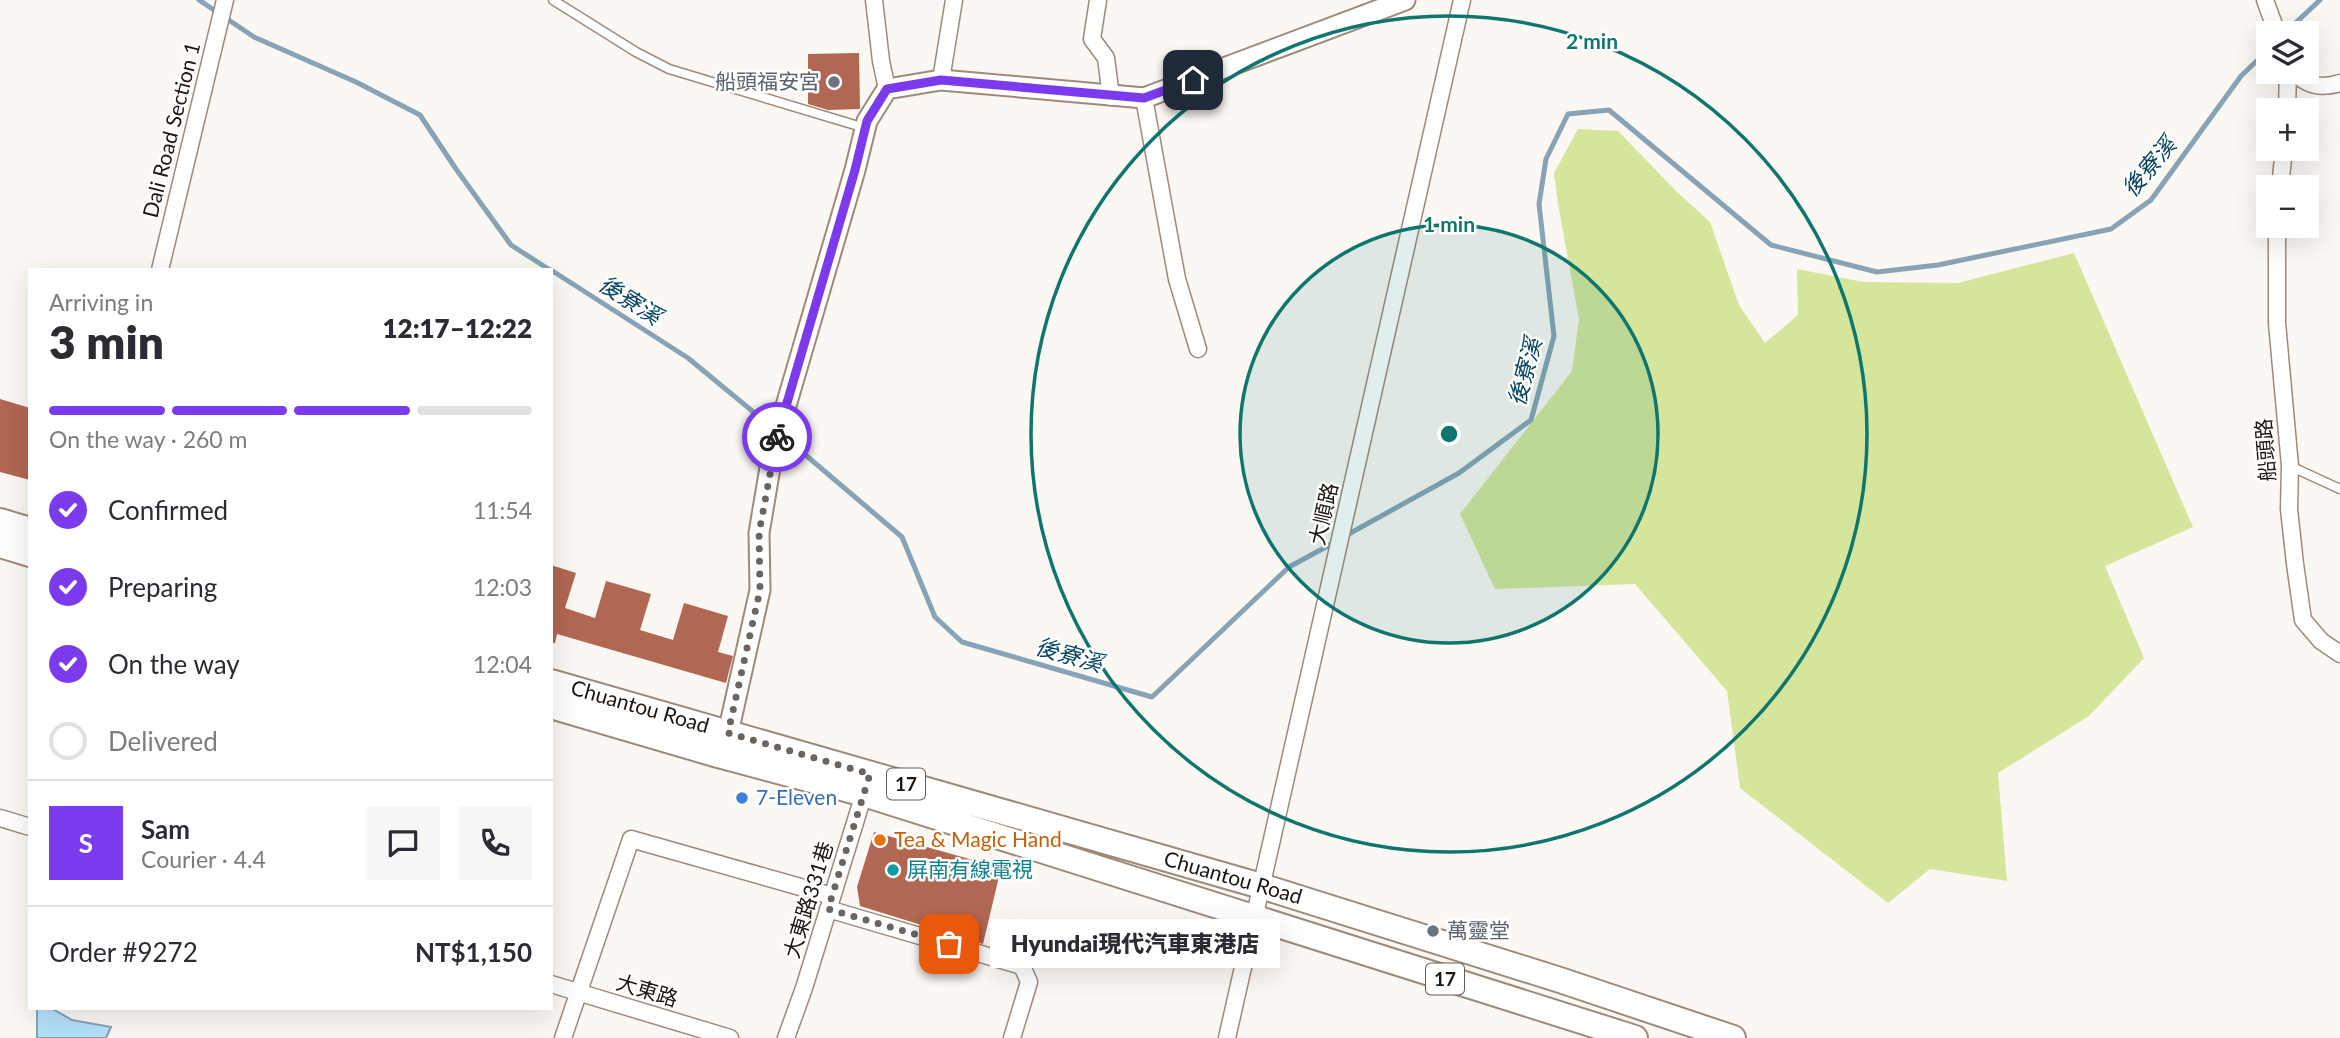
<!DOCTYPE html>
<meta charset="utf-8">
<style>
:root{--surface:#fff;--page:#f7f7f7;--text:#2b2b33;--muted:#7c7c81;--line:#e1e1e2;--accent:#7c3aed}
body{margin:0;font-family:Lato,"Noto Sans TC",sans-serif;background:var(--page);color:var(--text);height:100vh;display:flex;flex-direction:column;font-size:26px;white-space:nowrap}
*{box-sizing:border-box;margin:0}
p{font-size:23px;color:var(--muted)}
.icon{flex:none;width:38px;height:38px;fill:none;stroke:currentColor;stroke-width:2;stroke-linecap:round;stroke-linejoin:round}
.map{position:relative;flex:1;overflow:hidden}
.panel{position:absolute;left:28px;top:268px;width:525px;height:742px;display:flex;flex-direction:column;background:var(--surface);border-radius:0px;box-shadow:0 7px 28px #0002}
.panel>*{flex:none}
.fabs{position:absolute;left:2256px;top:21px;display:grid;gap:14px}
.fabs a{display:grid;place-items:center;width:63px;height:63px;border-radius:0px;background:var(--surface);box-shadow:0 7px 28px #0002;font-size:35px}
.pin{position:absolute;display:grid;place-items:center;width:60px;height:60px;color:#fff;margin:-30px;border-radius:14px;box-shadow:0 4px 10px #0006}
.courier{position:absolute;display:grid;place-items:center;width:70px;height:70px;margin:-35px;border:5px solid #7c3aed;border-radius:50%;background:#fff;color:#222;box-shadow:0 2px 9px #0007}
.bubble{position:absolute;height:49px;border-radius:0px;background:var(--surface);box-shadow:0 7px 28px #0002;font-size:23px;font-weight:800;line-height:49px;text-align:center}
.overview em{font-style:normal;font-weight:800}
.overview div{display:flex;flex-direction:column-reverse}
.overview{display:flex;align-items:center;justify-content:space-between;height:119px;padding:0 21px}
h1{font-size:46px;font-weight:800;line-height:52px}
.bar{display:grid;grid-template-columns:repeat(4,1fr);gap:10px 7px;align-content:center;height:84px;padding:0 21px}
.bar i{height:9px;border-radius:5px;background:var(--line)}
.bar .active{background:var(--accent)}
.bar p{grid-column:span 4}
.line{display:flex;align-items:center;gap:18px;padding:0 21px;border-top:2px solid var(--line)}
.line div{flex:1}
.round{display:grid;place-items:center;flex:none;width:74px;height:74px;border-radius:0px;background:var(--page)}
ol{padding:0 21px;list-style:none}
li{display:flex;align-items:center;gap:21px;height:77px}
li p{margin-inline-start:auto}
li .icon{padding:7px;border-radius:50%;background:var(--accent);color:#fff;stroke-width:4}
li:last-child{color:var(--muted)}
li i{width:38px;height:38px;border:4px solid var(--line);border-radius:50%}
.map>svg:first-child{display:block}
.green{fill:#d5e59b}
.water{fill:#b4e0fc;stroke:#87a3b5;stroke-width:2}
.lines{fill:none;stroke-linecap:round;stroke-linejoin:round}
.stream{stroke:#87a3b5;stroke-width:5}
.building{fill:#b16752}
.service-casing{stroke:#9f8a7a;stroke-width:11}
.minor-casing{stroke:#9f8a7a;stroke-width:19}
.tertiary-casing{stroke:#9f8a7a;stroke-width:23}
.primary-casing{stroke:#9f8a7a;stroke-width:28}
.service{stroke:#fff;stroke-width:8}
.minor{stroke:#fff;stroke-width:16}
.tertiary{stroke:#fff;stroke-width:19}
.primary{stroke:#fff;stroke-width:24}
.done{stroke:#6b645f;stroke-width:7;stroke-dasharray:0 12.6}
.route{stroke:#7c3aed;stroke-width:9}
.ring{fill:none;stroke:#0f766e;stroke-width:3.5}
.worship-dot{fill:#6b7280;stroke:#fff;stroke-width:2.5}
.shop-dot{fill:#3f7fe0;stroke:#fff;stroke-width:2.5}
.food-dot{fill:#e8710a;stroke:#fff;stroke-width:2.5}
.culture-dot{fill:#0f9aa8;stroke:#fff;stroke-width:2.5}
.labels{text-anchor:middle;stroke-width:5;stroke-linejoin:round;paint-order:stroke}
.shield{fill:#fff;stroke:#615b57;stroke-width:2}
.shield-label{font-size:19px;font-weight:bold;fill:#1d150f}
.worship-label{font-size:21px;fill:#5b616d;stroke:#fff;text-anchor:end}
.street-label{font-size:21px;fill:#1d150f;stroke:#fff}
.shop-label{font-size:21px;fill:#366cbe;stroke:#fff;text-anchor:start}
.food-label{font-size:21px;fill:#c56008;stroke:#fff;text-anchor:start}
.culture-label{font-size:21px;fill:#0d838f;stroke:#fff;text-anchor:start}
.water-label{font-size:23px;font-style:italic;fill:#054563;stroke:#fff}
.centre{fill:#0f766e;stroke:#fff;stroke-width:3.5}
.ring-label{font-size:21px;text-anchor:middle;font-weight:bold;fill:#0f766e;stroke:#fff;stroke-width:5;stroke-linejoin:round;paint-order:stroke}
</style>
<div class="map">
<svg width="2340" height="1038" viewBox="0 0 2340 1038">
<rect width="100%" height="100%" fill="#fbf7f3"/>
<!-- green -->
<path class="green" d="M1578,129L1618,131L1676,191L1710,222L1739,305L1765,343L1798,315L1797,269L1863,282L1958,283L2074,253L2193,527L2105,566L2144,658L2089,716L1998,773L2007,881L1930,869L1888,903L1740,788L1727,691L1635,584L1495,589L1460,514L1572,371L1579,319L1558,204L1554,173Z"/>
<!-- water -->
<path class="water" d="M37,1008H51L72,1020L111,1027L106,1038H37Z"/>
<g class="lines">
<!-- stream -->
<path class="stream" d="M199,0L254,37L356,82L420,115L456,169L511,245L550,270
M2285,33L2320,0
M551,270L688,358L774,429
M782,435L902,537L935,617L962,642L1152,697L1289,567L1337,541
M1345,536L1459,473L1531,420L1554,336L1539,204L1546,159L1568,114L1609,110L1771,245L1877,272L1938,265L2111,229L2151,200L2241,76L2268,50"/>
</g>
<!-- building -->
<path class="building" d="M859,53L860,109L828,110L808,104V54Z
M0,399L30,408V480L0,472Z
M551,565L576,573L565,608L595,618L606,581L651,594L640,630L673,640L684,603L728,616L718,652L733,656L726,683L557,634L555,643H551Z
M874,832L1001,868L983,944L860,906L857,887Z"/>
<g class="lines">
<defs>
<path id="service" d="M553,0L636,52L669,69L865,128
M2290,466L2340,489"/>
<path id="minor" d="M874,0L881,61L887,89
M1098,0L1092,39L1106,58L1111,97
M2265,0L2277,33
M2294,72C2307,86 2321,89 2340,83
M941,80L954,0
M1144,98L1177,279L1198,349
M2287,110L2288,72
M2280,187L2284,149
M2277,226V323L2290,466L2289,509L2295,564L2303,620L2321,641L2340,654
M160,270L225,0
M0,818L30,827
M828,909L1022,966L1029,982L1012,1038
M551,984L730,1038
M563,1038L631,839L832,896
M786,1038L804,988L866,787
M1227,1038L1462,0"/>
<path id="tertiary" d="M723,743L728,733L760,590L759,533L773,450L855,170L867,121L887,89L941,80L1144,98L1405,0"/>
<path id="primary" d="M0,521L30,530
M0,545L30,554
M551,682L1261,886L1560,980L1733,1038
M551,706L718,755L864,794L1635,1038"/>
</defs>
<!-- service casing -->
<use href="#service" class="service-casing"/>
<!-- minor casing -->
<use href="#minor" class="minor-casing"/>
<!-- tertiary casing -->
<use href="#tertiary" class="tertiary-casing"/>
<!-- primary casing -->
<use href="#primary" class="primary-casing"/>
<!-- service -->
<use href="#service" class="service"/>
<!-- minor -->
<use href="#minor" class="minor"/>
<!-- tertiary -->
<use href="#tertiary" class="tertiary"/>
<!-- primary -->
<use href="#primary" class="primary"/>
</g>
<g class="lines">
<!-- done -->
<path class="done" d="M777,437L759,533L760,590L728,733L870,774L828,909L949,944"/>
<!-- route -->
<path class="route" d="M777,437L855,170L867,121L887,89L941,80L1144,98L1193,80"/>
</g>
<!-- distance rings -->
<circle cx="1449" cy="434" r="209" fill="#0f766e" fill-opacity=".12"/>
<g class="ring">
<circle cx="1449" cy="434" r="209"/>
<circle cx="1449" cy="434" r="418"/>
</g>
<!-- markers -->
<g class="worship-dot">
<circle cx="834" cy="82" r="7"/>
<circle cx="1433" cy="931" r="7"/>
</g>
<circle class="shop-dot" cx="742" cy="798" r="7"/>
<circle class="food-dot" cx="880" cy="840" r="7"/>
<circle class="culture-dot" cx="893" cy="870" r="7"/>
<g class="labels">
<!-- shield labels -->
<g class="shield">
<rect x="887" y="768.5" width="38" height="31" rx="5"/>
<rect x="1426" y="963.5" width="38" height="31" rx="5"/>
</g>
<g class="shield-label">
<text x="906" y="791">17</text>
<text x="1445" y="986">17</text>
</g>
<!-- worship labels -->
<g class="worship-label">
<text x="820" y="89">船頭福安宮</text>
<text x="1447" y="938" text-anchor="start">萬靈堂</text>
</g>
<!-- street labels -->
<g class="street-label">
<text transform="translate(172 130) rotate(-76)" y="7">Dali Road Section 1</text>
<text transform="translate(2266 450) rotate(-94)" y="7">船頭路</text>
<text transform="translate(1324 514) rotate(-77)" y="7">大順路</text>
<text transform="translate(640 707) rotate(16)" y="7">Chuantou Road</text>
<text transform="translate(1233 878) rotate(16)" y="7">Chuantou Road</text>
<text transform="translate(809 900) rotate(-73)" y="7">大東路331巷</text>
<text transform="translate(647 991) rotate(17)" y="7">大東路</text>
</g>
<!-- shop labels -->
<g class="shop-label">
<text x="756" y="805">7-Eleven</text>
</g>
<!-- food labels -->
<g class="food-label">
<text x="894" y="847">Tea &amp; Magic Hand</text>
</g>
<!-- culture labels -->
<g class="culture-label">
<text x="907" y="877">屏南有線電視</text>
</g>
<!-- water labels -->
<g class="water-label">
<text transform="translate(2149 167) rotate(-50)" y="8">後寮溪</text>
<text transform="translate(630 300) rotate(33)" y="8">後寮溪</text>
<text transform="translate(1525 372) rotate(-75)" y="8">後寮溪</text>
<text transform="translate(1069 655) rotate(16)" y="8">後寮溪</text>
</g>
</g>
<circle cx="1449" cy="434" r="10" class="centre"/>
<g class="ring-label">
<text x="1592" y="49">2 min</text>
<text x="1449" y="232">1 min</text>
</g>
</svg>
<div class="fabs">
<a><svg class="icon" aria-label="layers" viewBox="0 0 24 24"><path d="M12 4l9 5-9 5-9-5zM3 14l9 5 9-5"/></svg></a>
<a>+</a>
<a>−</a>
</div>
<div class="pin" style="left:949px;top:944px;background:#ea580c"><svg class="icon" aria-label="bag" viewBox="0 0 24 24"><path d="M5 8h14l-1 12H6zM9 8a3 3 0 0 1 6 0"/></svg></div>
<div class="pin" style="left:1193px;top:80px;background:#1f2937"><svg class="icon" aria-label="home" viewBox="0 0 24 24"><path d="M3 11l9-7 9 7M6 9v11h12V9"/></svg></div>
<div class="courier" style="left:777px;top:437px"><svg class="icon" aria-label="bike" viewBox="0 0 24 24"><circle cx="6" cy="16" r="4"/><circle cx="18" cy="16" r="4"/><path d="M6 16l4-8h5l3 8M10 8l3 8H6M13 5h3"/></svg></div>
<div class="bubble" style="left:990px;top:919px;width:290px">Hyundai現代汽車東港店</div>
<section class="panel">
<div class="overview"><div><h1>3 min</h1><p>Arriving in</p></div><em>12:17–12:22</em></div>
<div class="bar"><i class="active"></i><i class="active"></i><i class="active"></i><i></i><p>On the way · 260 m</p></div>
<ol>
<li><svg class="icon" aria-label="check" viewBox="0 0 24 24"><path d="M5 12l5 5 9-10"/></svg>Confirmed<p>11:54</p></li>
<li><svg class="icon" aria-label="check" viewBox="0 0 24 24"><path d="M5 12l5 5 9-10"/></svg>Preparing<p>12:03</p></li>
<li><svg class="icon" aria-label="check" viewBox="0 0 24 24"><path d="M5 12l5 5 9-10"/></svg>On the way<p>12:04</p></li>
<li><i></i>Delivered</li>
</ol>
<div class="line" style="height:126px"><b class="round" style="background:var(--accent);color:#fff">S</b><div><b>Sam</b><p>Courier · 4.4</p></div><a class="round"><svg class="icon" aria-label="chat" viewBox="0 0 24 24"><path d="M4 5h16v11H9l-5 4z"/></svg></a><a class="round"><svg class="icon" aria-label="phone" viewBox="0 0 24 24"><path d="M5 4h4l2 5-3 2q2 4 5 5l2-3 5 2v4C11 20 4 13 5 4z"/></svg></a></div>
<div class="line" style="height:91px"><div>Order #9272</div><b>NT$1,150</b></div>
</section>
</div>
